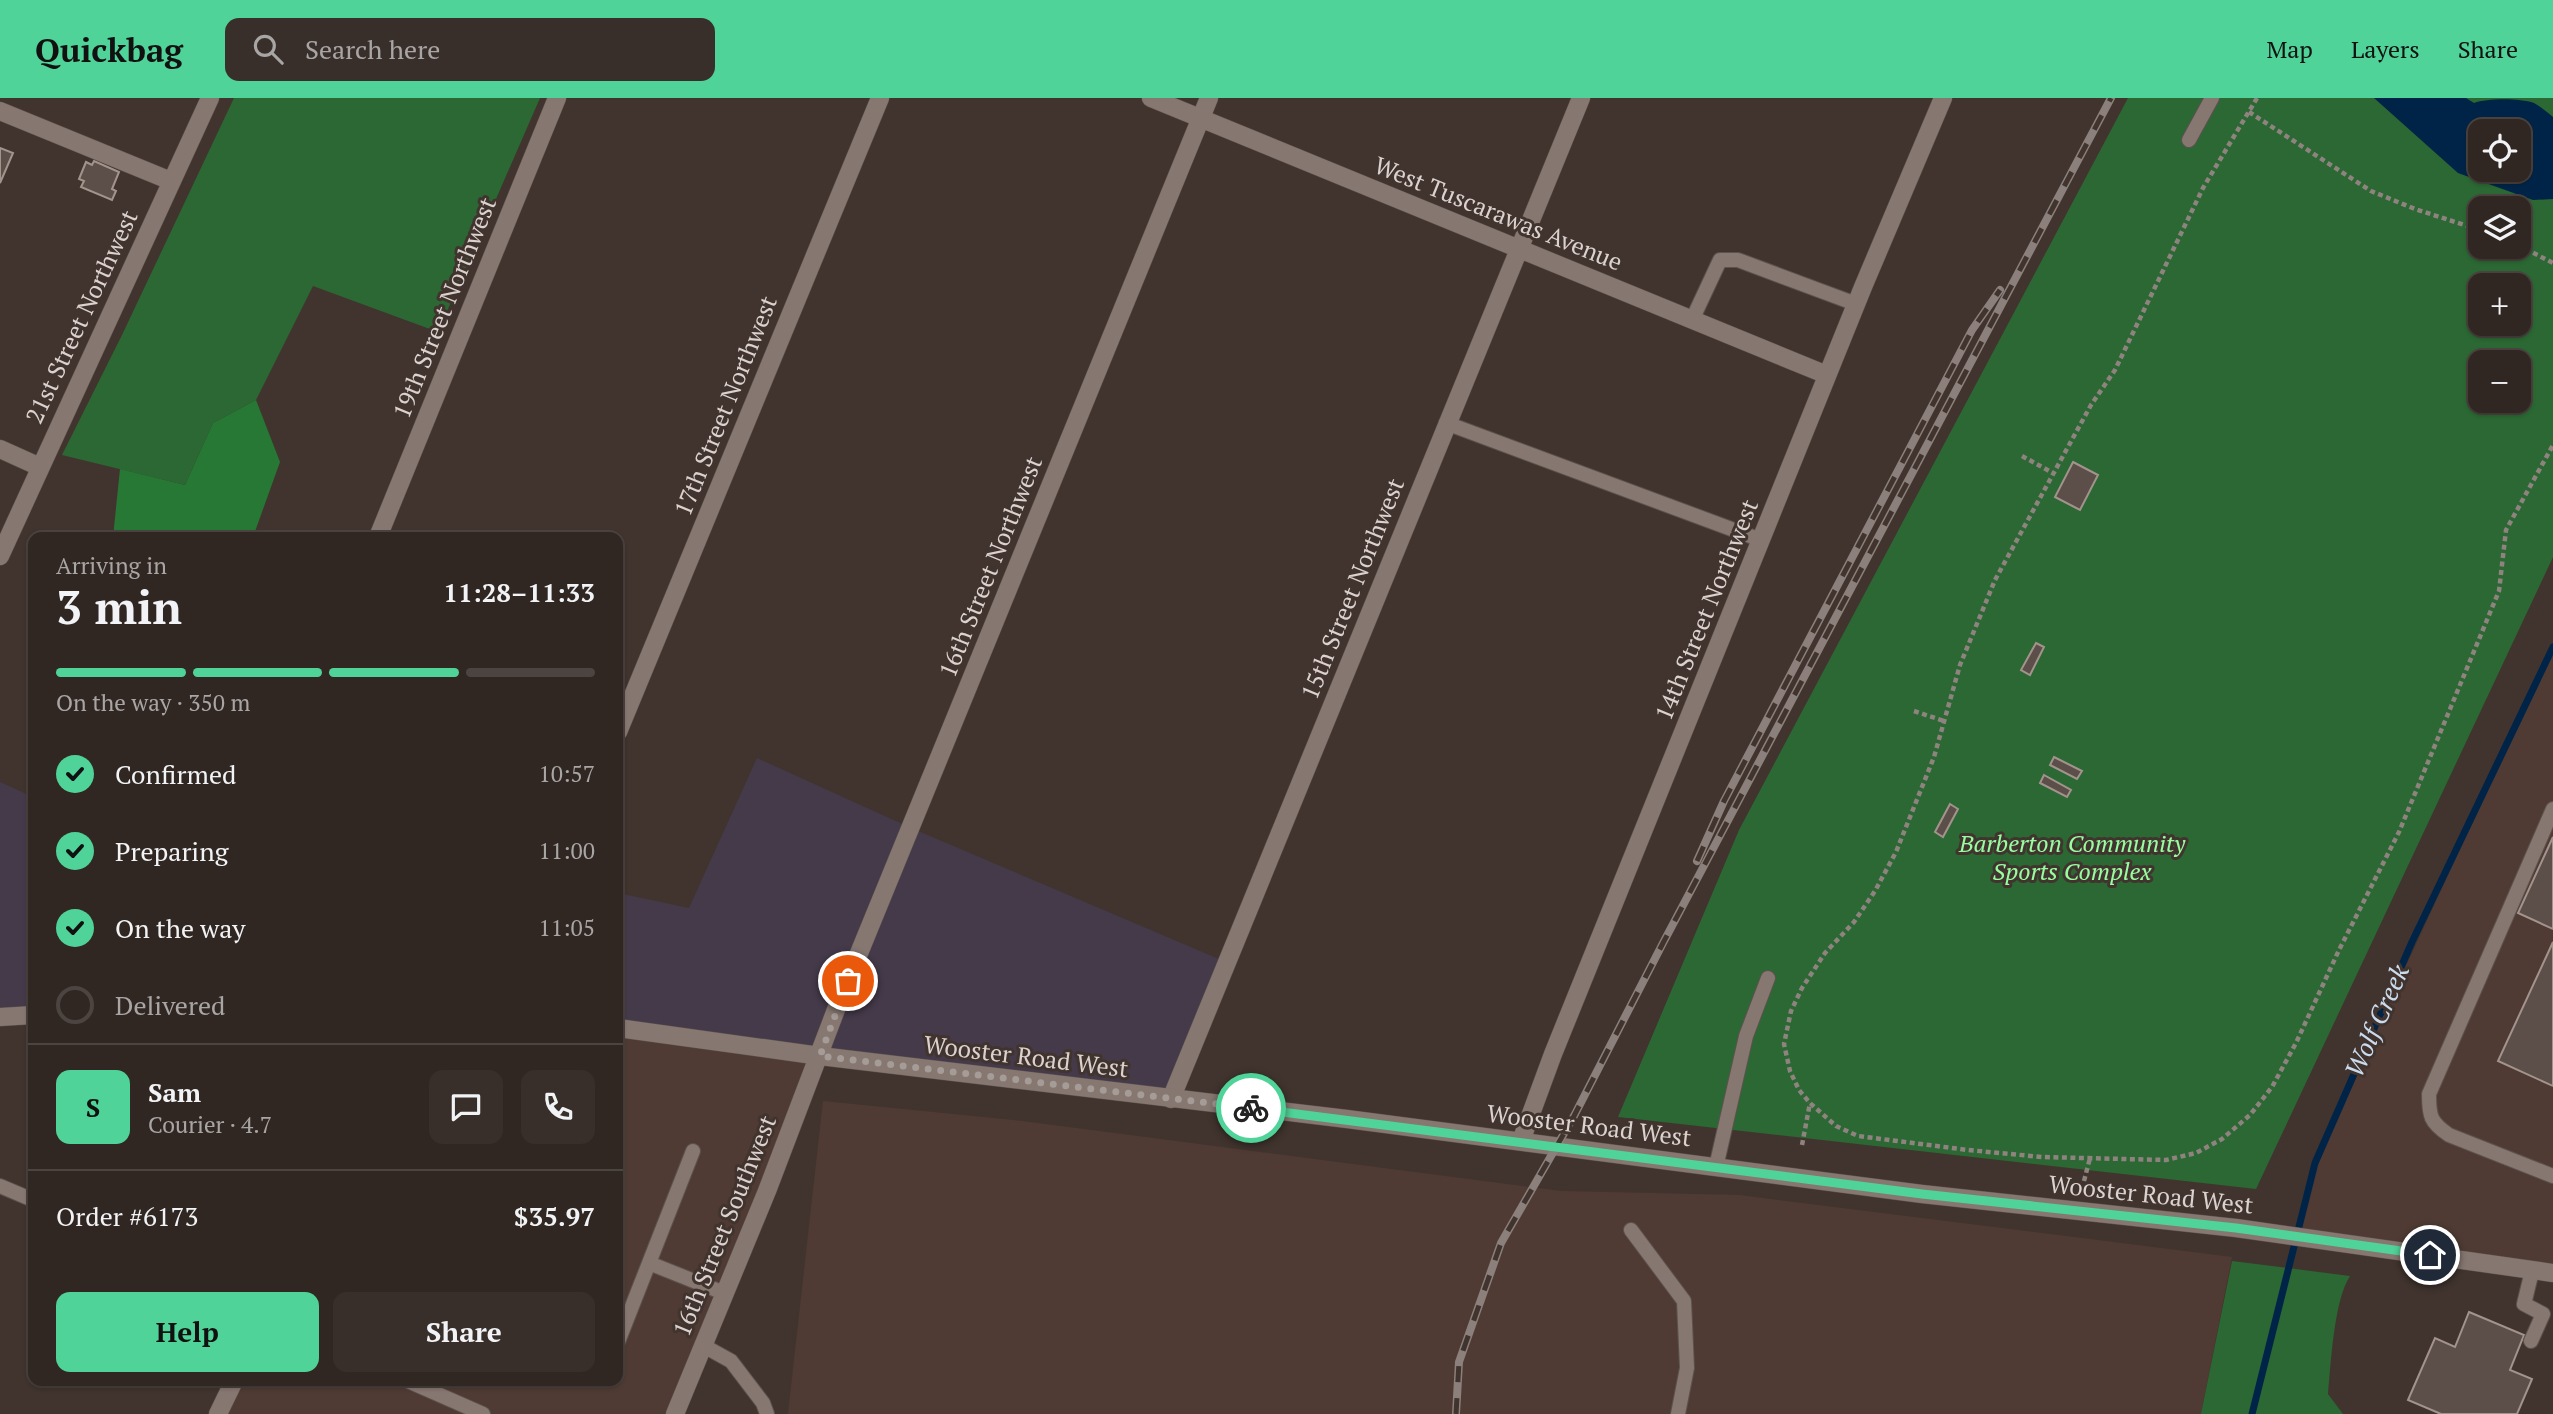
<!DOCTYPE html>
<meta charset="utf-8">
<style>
:root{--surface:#312722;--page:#392f2a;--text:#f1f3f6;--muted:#a8a5a5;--line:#4c4440;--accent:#50d398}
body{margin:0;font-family:"PT Serif",serif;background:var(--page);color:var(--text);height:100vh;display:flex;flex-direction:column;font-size:26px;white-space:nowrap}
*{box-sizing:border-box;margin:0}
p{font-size:23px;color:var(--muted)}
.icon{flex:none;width:38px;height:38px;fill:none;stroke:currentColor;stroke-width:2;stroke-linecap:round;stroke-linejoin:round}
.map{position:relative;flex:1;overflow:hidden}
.side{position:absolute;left:28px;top:434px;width:595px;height:854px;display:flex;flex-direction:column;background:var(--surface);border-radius:14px;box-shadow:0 2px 5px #0004,0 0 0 2px var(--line)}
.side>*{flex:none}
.tools{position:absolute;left:2468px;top:21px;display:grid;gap:14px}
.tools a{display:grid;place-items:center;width:63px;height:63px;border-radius:14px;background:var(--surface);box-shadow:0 2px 5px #0004,0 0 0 2px var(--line);font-size:35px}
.pin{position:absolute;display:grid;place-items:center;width:60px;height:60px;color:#fff;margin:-30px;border:4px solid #fff;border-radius:50%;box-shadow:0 2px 7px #0007}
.courier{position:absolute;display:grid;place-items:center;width:70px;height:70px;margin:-35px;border:5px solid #50d398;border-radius:50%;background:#fff;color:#222;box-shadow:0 2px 9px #0007}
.overview em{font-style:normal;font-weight:600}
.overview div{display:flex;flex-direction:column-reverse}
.overview{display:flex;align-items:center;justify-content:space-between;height:119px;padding:0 28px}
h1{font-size:46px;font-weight:600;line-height:52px}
.bar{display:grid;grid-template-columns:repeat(4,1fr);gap:10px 7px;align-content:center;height:84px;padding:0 28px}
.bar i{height:9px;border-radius:5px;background:var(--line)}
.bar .selected{background:var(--accent)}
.bar p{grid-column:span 4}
.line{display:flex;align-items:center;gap:18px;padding:0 28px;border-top:2px solid var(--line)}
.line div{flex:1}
.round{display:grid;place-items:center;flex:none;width:74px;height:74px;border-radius:14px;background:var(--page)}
ol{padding:0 28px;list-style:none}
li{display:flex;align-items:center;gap:21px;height:77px}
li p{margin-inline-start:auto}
li .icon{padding:7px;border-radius:50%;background:var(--accent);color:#111;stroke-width:4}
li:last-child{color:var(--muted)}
li i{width:38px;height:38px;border:4px solid var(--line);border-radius:50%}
.primary-button{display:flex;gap:14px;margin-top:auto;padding:14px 28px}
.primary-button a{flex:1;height:80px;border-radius:14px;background:var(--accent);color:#111;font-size:28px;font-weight:600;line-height:80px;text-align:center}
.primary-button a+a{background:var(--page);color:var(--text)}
header{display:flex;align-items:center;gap:42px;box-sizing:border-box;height:98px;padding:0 35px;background:var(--accent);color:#111}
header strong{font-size:33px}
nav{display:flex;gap:38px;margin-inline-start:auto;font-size:24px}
.search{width:490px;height:63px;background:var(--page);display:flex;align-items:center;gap:18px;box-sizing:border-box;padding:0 24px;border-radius:14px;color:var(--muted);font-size:26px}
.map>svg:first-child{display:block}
.commercial{fill:#453a4a}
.built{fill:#4f3b34}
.green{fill:#2b6833;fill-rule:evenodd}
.forest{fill:#277835}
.water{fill:#002447;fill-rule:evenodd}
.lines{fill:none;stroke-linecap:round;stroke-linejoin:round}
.stream{stroke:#002447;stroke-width:7}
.building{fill:#5c4e49;stroke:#a3938d;stroke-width:2}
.lane-casing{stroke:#5d524e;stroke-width:16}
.street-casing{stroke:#5d524e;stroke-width:19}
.secondary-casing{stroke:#5d524e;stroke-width:19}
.path{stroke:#8e837f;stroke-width:4.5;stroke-dasharray:5 3.5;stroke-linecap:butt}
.lane{stroke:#867771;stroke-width:14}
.street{stroke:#867771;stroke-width:18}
.secondary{stroke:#867771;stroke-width:18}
.rail-casing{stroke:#8b807b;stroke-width:8}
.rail{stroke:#41342e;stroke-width:5;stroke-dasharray:16;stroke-linecap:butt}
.done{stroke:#a59b97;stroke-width:7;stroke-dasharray:0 12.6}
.route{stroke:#50d398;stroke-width:9}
.labels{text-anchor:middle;stroke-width:6;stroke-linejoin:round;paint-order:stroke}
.street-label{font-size:24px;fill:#dbd2cf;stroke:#41342e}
.park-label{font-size:24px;font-style:italic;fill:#97fda0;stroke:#41342e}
.water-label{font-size:26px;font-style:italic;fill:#cbdbee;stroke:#41342e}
</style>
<header>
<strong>Quickbag</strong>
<div class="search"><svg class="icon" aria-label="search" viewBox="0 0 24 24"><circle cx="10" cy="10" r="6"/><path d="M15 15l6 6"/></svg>Search here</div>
<nav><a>Map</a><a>Layers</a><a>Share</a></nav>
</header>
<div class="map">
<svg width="2553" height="1316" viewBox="0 0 2553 1316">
<rect width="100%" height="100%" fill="#41342e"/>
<!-- commercial -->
<path class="commercial" d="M757,660L911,730L1226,864L1171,1001L618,930V795L689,810Z
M0,684L33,699V911L0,913Z"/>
<!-- built -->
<path class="built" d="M2553,550V1175L2299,1139L2315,1065Z
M618,929L820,958L675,1316H218L234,1283H618Z
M823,1003L1022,1023L1561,1093L1739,1097L2232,1159L2201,1316H788Z"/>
<!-- green -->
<path class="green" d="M234,0H540L438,234L313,188L256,302L213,325L185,387L62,357L122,237Z
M2128,0H2553V459L2256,1091L1618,1019L1739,732ZM2480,33H2518V72H2480ZM2480,110H2518V149H2480ZM2480,187H2518V226H2480ZM2480,264H2518V303H2480Z
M2232,1163L2350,1178C2334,1202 2331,1265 2328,1296L2343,1316H2201Z"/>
<!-- forest -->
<path class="forest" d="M256,302L280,364L253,439H113L120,371L185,387L213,325Z"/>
<!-- water -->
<path class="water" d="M2374,0H2466L2474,5C2488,0 2519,0 2534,5C2541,9 2547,14 2553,19V101L2533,102L2458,75ZM2480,33H2518V72H2480Z"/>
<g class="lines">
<!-- stream -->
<path class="stream" d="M2252,1316L2315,1065L2412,844L2553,549"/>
</g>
<!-- building -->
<path class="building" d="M0,50L13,55L0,85Z
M94,63L119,74L112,91L116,93L112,102L81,89L84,83L79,81L86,64L92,67Z
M2073,364L2098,377L2080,412L2055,399Z
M2036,545L2044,549L2030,577L2021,572Z
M2054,659L2082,673L2077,681L2050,667Z
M2044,677L2071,692L2067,699L2040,685Z
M1950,706L1958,711L1943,739L1935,734Z
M2553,739V831L2518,815Z
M2553,844V988L2498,963Z
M2469,1214L2524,1237L2510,1272L2532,1281L2517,1316H2441L2408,1302L2435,1240L2455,1249Z"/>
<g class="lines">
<defs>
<path id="lane" d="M2189,42L2212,0
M1692,222L1720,162H1738L1856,206
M1446,325L1761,442
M2553,711L2429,996C2429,1018 2430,1024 2449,1037L2553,1078
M1716,1069L1746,938L1768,880
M0,1088L33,1102
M1631,1132L1684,1203L1687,1270L1678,1316
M649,1165L724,1195
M2531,1243L2543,1216L2524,1206L2532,1173
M618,1244L693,1053
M702,1247L731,1263L763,1305L767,1316
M408,1283L483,1316"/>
<path id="street" d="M1151,0L1827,277
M0,13L171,83
M0,351L40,369
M378,439L557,0
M0,458L210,0
M618,634L880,0
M1171,1001C1306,667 1444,334 1581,0
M1521,1043L1553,956L1863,189L1943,0
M218,1316L234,1283
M675,1316L767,1093L837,909L1209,0"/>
<path id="secondary" d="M0,919L33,917
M618,930L820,958L1347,1021L1922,1096L2236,1130L2553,1175"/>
</defs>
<!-- lane casing -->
<use href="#lane" class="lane-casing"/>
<!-- street casing -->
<use href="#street" class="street-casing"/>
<!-- secondary casing -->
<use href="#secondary" class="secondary-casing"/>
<!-- path -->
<path class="path" d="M2257,0L2203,90L2115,272L2091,307L1995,482L1960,567L1934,659L1896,754L1875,793L1854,824L1825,855L1802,890L1791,913L1784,946L1790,973L1799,992L1810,1005L1836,1028L1858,1038L1968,1052L2042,1059L2166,1062L2196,1055L2222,1041L2250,1017L2272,989L2296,945L2339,852L2399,734L2499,493L2506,432L2553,347
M2249,14L2371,93L2415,111L2480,132
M2518,147L2553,165
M2022,358L2053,375
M1914,613L1944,623
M1802,1047L1810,1005
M2084,1083L2090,1060"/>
<!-- lane -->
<use href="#lane" class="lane"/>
<!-- street -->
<use href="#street" class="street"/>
<!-- secondary -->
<use href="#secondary" class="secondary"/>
<defs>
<path id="rail" d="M1697,763L1724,703L1972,232L2000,192
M1456,1316L1459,1264L1501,1145L1574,1018L1663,845L2111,0"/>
</defs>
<!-- rail casing -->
<use href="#rail" class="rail-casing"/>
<!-- rail -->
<use href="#rail" class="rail"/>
</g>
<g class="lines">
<!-- done -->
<path class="done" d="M848,883L820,958L1251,1010"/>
<!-- route -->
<path class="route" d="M1251,1010L1922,1096L2236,1130L2430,1157"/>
</g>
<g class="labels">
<!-- street labels -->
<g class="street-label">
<text transform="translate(1498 116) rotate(22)" y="8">West Tuscarawas Avenue</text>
<text transform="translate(445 210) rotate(-68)" y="8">19th Street Northwest</text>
<text transform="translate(82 219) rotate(-65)" y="8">21st Street Northwest</text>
<text transform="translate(726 308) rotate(-68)" y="8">17th Street Northwest</text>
<text transform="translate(991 469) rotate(-68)" y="8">16th Street Northwest</text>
<text transform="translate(1353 491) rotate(-68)" y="8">15th Street Northwest</text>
<text transform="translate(1707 512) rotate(-68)" y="8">14th Street Northwest</text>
<text transform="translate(1026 959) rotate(7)" y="8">Wooster Road West</text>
<text transform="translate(1589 1028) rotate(7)" y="8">Wooster Road West</text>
<text transform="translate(2151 1097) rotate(6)" y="8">Wooster Road West</text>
<text transform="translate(725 1128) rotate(-68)" y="8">16th Street Southwest</text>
</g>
<!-- park labels -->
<g class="park-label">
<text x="2072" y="754">Barberton Community<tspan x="2072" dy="28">Sports Complex</tspan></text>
</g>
<!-- water labels -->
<g class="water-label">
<text transform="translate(2377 923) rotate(-66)" y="9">Wolf Creek</text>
</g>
</g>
</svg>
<div class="tools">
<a><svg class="icon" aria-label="locate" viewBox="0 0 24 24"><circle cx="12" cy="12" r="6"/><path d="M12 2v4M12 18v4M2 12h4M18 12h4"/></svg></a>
<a><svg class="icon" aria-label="layers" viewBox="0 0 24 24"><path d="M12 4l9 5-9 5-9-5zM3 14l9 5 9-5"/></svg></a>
<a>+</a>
<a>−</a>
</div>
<div class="pin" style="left:848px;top:883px;background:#ea580c"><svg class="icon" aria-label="bag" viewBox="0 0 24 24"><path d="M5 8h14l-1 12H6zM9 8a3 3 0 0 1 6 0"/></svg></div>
<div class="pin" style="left:2430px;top:1157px;background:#1f2937"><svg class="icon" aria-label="home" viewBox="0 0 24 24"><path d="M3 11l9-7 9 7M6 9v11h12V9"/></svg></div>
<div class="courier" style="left:1251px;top:1010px"><svg class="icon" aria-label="bike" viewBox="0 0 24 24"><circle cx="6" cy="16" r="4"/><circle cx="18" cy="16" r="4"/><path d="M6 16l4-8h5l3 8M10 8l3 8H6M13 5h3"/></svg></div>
<section class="side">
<div class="overview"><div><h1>3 min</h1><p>Arriving in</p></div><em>11:28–11:33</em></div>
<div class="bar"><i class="selected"></i><i class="selected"></i><i class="selected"></i><i></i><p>On the way · 350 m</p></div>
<ol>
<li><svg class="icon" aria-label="check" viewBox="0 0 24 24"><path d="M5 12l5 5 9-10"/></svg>Confirmed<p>10:57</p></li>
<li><svg class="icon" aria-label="check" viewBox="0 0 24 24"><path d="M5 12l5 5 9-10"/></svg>Preparing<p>11:00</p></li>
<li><svg class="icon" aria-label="check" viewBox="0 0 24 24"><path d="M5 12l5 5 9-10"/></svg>On the way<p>11:05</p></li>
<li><i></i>Delivered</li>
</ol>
<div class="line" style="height:126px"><b class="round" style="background:var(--accent);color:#111">S</b><div><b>Sam</b><p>Courier · 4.7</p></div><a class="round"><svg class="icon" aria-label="chat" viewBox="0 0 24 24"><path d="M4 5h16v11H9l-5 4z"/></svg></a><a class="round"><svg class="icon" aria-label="phone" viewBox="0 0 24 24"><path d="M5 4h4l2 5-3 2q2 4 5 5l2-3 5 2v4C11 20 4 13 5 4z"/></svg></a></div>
<div class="line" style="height:91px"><div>Order #6173</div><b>$35.97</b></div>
<div class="primary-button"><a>Help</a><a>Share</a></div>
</section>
</div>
